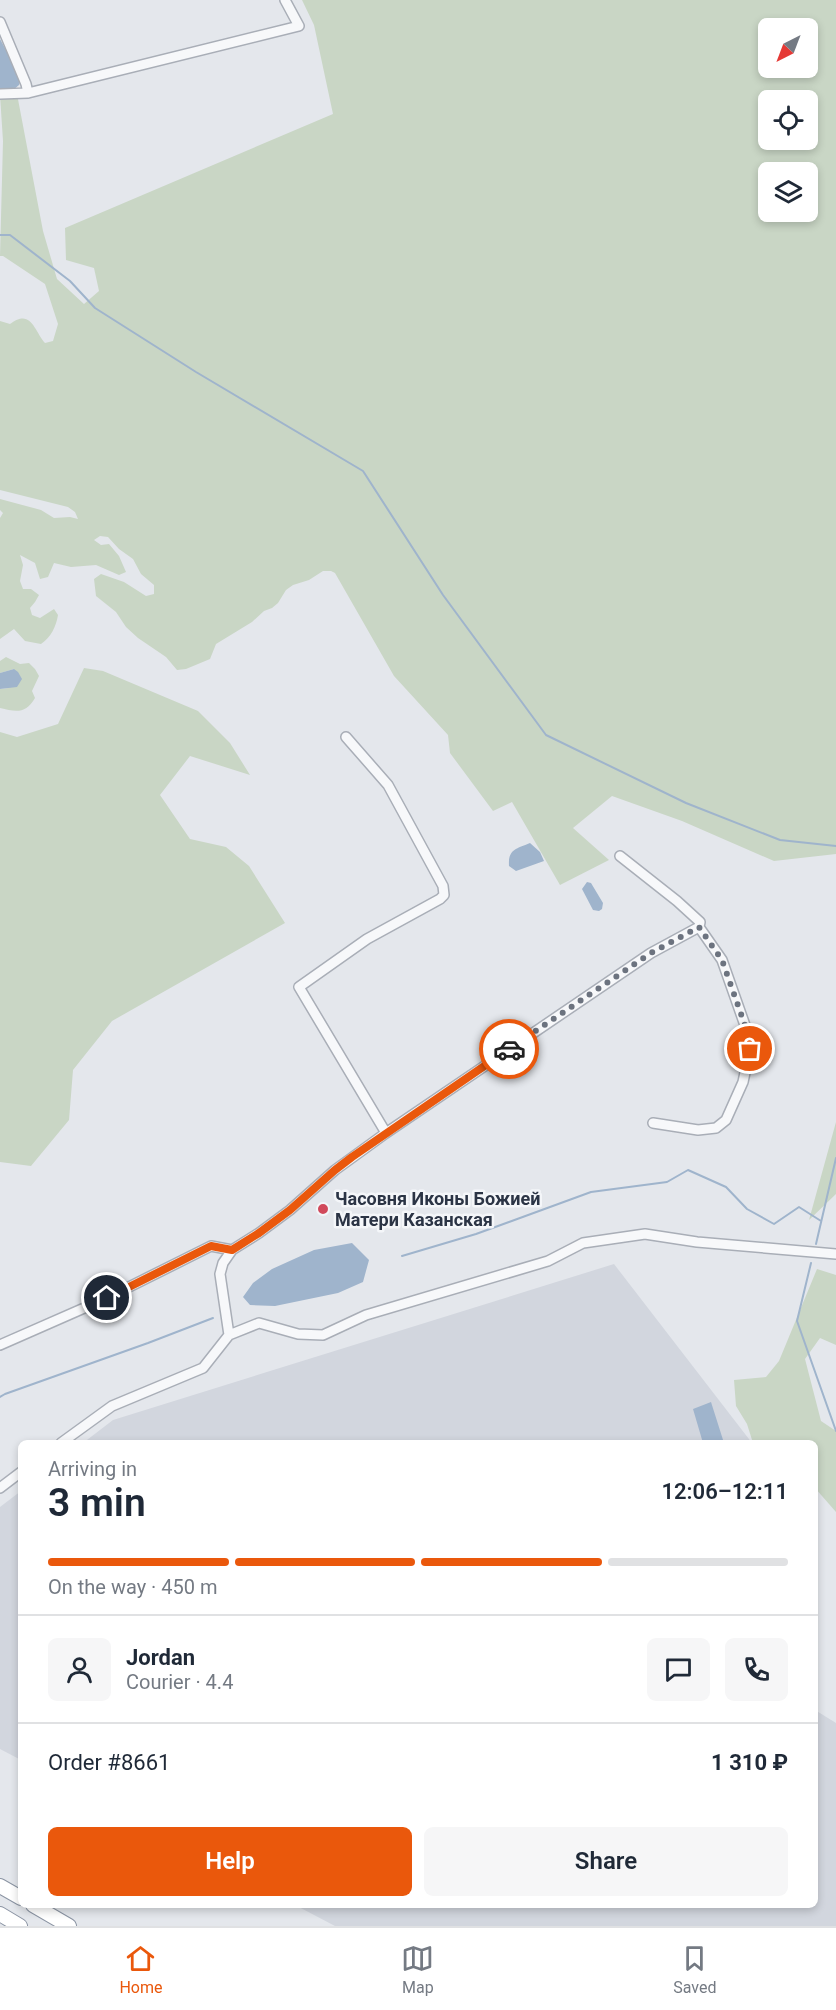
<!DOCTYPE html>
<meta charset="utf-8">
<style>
:root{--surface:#fff;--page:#f6f6f7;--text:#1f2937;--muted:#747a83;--line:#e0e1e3;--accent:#ea580c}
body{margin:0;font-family:Roboto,sans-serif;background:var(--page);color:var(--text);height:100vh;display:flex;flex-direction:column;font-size:22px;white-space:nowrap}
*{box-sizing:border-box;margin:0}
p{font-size:20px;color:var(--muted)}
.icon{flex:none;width:33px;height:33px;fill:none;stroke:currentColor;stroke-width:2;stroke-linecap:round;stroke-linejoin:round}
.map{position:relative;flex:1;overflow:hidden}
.panel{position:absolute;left:18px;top:1440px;width:800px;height:468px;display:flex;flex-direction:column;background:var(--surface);border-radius:9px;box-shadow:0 3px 9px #0003}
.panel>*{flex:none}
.needle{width:39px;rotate:222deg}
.controls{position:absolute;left:758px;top:18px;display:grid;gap:12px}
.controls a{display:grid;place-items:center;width:60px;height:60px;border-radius:9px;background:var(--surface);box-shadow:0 3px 9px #0003;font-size:30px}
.pin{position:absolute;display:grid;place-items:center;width:51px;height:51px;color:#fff;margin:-26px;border:3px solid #fff;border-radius:50%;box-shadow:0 2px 6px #0007}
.courier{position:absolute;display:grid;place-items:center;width:60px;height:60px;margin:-30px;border:4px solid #ea580c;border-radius:50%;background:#fff;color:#222;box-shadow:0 2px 8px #0007}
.headline em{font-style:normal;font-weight:600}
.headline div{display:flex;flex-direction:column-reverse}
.headline{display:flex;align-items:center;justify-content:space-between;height:102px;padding:0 30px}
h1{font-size:39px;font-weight:600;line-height:45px}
.bar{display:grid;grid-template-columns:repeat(4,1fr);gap:9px 6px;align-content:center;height:72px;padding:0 30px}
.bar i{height:8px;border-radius:4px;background:var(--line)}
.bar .selected{background:var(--accent)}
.bar p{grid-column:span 4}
.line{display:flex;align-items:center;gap:15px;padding:0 30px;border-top:2px solid var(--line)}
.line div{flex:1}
.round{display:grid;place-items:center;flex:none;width:63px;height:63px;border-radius:9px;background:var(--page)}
.button{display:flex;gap:12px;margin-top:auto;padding:12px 30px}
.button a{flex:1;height:69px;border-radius:9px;background:var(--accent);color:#fff;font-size:24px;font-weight:600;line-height:69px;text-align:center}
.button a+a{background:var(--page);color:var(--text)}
.tab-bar{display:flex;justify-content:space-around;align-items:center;height:84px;border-top:2px solid var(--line);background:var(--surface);font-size:16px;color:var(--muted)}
.tab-bar a{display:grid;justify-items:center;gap:3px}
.tab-bar .selected{color:var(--accent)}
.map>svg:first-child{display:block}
.built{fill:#d2d6de}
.green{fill:#c9d6c5;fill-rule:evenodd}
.water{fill:#9fb4cc}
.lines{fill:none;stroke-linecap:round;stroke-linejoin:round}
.stream{stroke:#9fb4cc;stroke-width:2}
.minor-casing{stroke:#a9aeb7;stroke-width:12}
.highway-casing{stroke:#8b94a3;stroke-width:16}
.minor{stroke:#f7f8fa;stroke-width:9}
.highway{stroke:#fff;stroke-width:14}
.done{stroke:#6c737f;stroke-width:6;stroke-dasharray:0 10.8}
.route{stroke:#ea580c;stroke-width:8}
.poi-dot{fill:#d1495b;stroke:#f4f6f9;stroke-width:2}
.labels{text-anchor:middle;stroke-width:5;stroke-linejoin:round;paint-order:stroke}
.poi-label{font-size:18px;font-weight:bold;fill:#2b3445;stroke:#f4f6f9;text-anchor:start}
</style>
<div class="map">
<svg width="836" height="1926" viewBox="0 0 836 1926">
<rect width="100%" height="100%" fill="#e4e7ec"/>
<!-- built -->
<path class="built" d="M614,1264L752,1443H83L113,1420Z
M21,1491V1760L0,1749V1507Z
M815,1710L836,1723V1926H335L295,1905H814Z"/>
<!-- green -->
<path class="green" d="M302,0H836V854L774,861L682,821L612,796L573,828L609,860L560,885L512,802L493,811L450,753L448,735L394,676L335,573L331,571H323L309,580L293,585L286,590L278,603L272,608L264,611L252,622L216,644L210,659L186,669L177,670L166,657L138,638L126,627L116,612L96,596L94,579L101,574L124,582L146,596L154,594V585L141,574L133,559L119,549L108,537L100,536L94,540L101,545L109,544L119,556L126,572L119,575L96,565L71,567L54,563L48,577L40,579L35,563L20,555L23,565L20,581L23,589H31L39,595L35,602L30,608L32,615L40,618L54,609L58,615C56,627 51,637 41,644L25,641L14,629L0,639V518L3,513L0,510V499L41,510L54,518L70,517L78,519L75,512L68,507L0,490V321L10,324C31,308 34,330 45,343L53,341L58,324L45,284L3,256H0L3,141L0,95L17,94L43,231L57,279L84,304L99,291L94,268L66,260L65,228L333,114L314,25ZM768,28H807V68H768ZM768,100H807V140H768ZM768,172H807V212H768Z
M6,657L20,664L29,663L35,669L39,676L32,691L35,698C26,714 16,712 0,708V689L9,688L14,669L0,673V661Z
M84,668L103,671L198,711L230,743L250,775L190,756L160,795L190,839L226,847L249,866L285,923L112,1021L73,1070L69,1120L31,1166L0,1162V732L17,737L58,724Z
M836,1122V1194L809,1220Z
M817,1269L836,1275V1345L820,1338L805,1359L821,1421L836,1431V1512L815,1488L814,1443H753L747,1424L736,1406L734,1380L766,1377L779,1361Z"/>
<!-- water -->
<path class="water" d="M0,39L21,78L19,85L12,91L0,90Z
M14,669L18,672L22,679L17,687L0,689V673Z
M530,843L540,852L544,861L516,871L509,866C508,849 516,849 530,843Z
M587,882L591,883L603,903L602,909L599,911L593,910L582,889Z
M352,1243L369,1260L363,1282L338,1293L275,1306L250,1305L243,1297L253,1283L272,1269L314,1250Z
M711,1402L724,1443H703L693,1409Z"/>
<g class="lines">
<!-- stream -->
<path class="stream" d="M0,235H10L70,281L95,308L196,372L363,471L443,595L546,735L686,803L780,840L836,846
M816,1244L836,1158
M402,1256L476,1234L591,1192L667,1182L688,1170L726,1187L747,1209L774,1224L799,1207L821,1221
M811,1263L797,1321L836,1431
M0,1397L5,1394L148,1343L213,1318"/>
<defs>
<path id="minor" d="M0,22L26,84L28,93
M0,94L28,93L299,26L285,0
M346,737L388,785L443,886L444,895L440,899L367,939L299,987L386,1133
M620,856L677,901L700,922L699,927L722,960L747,1031L750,1049L743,1082L726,1120L716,1128L698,1130L653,1123
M229,1335L220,1274L223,1263L232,1250L259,1233L290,1210L335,1170L386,1133L651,953L699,927
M0,1345L107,1298L211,1246L232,1250
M61,1443L112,1406L203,1368L229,1335L259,1323L298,1334L323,1335L366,1315L548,1261L583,1243L645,1234L697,1242L836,1254
M0,1488L21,1472"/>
<path id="highway" d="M0,1886L21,1898
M33,1905L69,1926
M0,1914L20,1926"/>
</defs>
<!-- minor casing -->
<use href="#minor" class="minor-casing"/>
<!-- highway casing -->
<use href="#highway" class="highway-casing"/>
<!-- minor -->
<use href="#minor" class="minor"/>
<!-- highway -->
<use href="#highway" class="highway"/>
</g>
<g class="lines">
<!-- done -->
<path class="done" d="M509,1049L651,953L699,927L722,960L747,1031L750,1049"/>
<!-- route -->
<path class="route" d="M107,1298L211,1246L232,1250L259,1233L290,1210L335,1170L352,1157L509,1049"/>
</g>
<!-- markers -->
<circle class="poi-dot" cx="323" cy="1209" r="6"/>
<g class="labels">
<!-- poi labels -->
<g class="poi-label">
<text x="335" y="1205">Часовня Иконы Божией<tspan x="335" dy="21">Матери Казанская</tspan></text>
</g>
</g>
</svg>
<div class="controls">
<a><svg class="needle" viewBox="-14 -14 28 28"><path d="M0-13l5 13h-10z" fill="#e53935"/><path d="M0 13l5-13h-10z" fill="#747a83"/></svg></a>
<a><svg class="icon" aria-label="locate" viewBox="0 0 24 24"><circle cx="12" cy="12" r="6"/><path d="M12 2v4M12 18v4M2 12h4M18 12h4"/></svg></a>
<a><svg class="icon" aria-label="layers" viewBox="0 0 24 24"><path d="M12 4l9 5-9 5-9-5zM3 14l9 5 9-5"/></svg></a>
</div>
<div class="pin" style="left:750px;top:1049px;background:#ea580c"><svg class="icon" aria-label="bag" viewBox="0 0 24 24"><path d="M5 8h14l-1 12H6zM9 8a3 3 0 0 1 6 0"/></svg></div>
<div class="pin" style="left:107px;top:1298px;background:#1f2937"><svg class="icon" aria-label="home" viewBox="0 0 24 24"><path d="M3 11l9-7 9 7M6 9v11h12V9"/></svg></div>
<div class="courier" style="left:509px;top:1049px"><svg class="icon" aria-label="car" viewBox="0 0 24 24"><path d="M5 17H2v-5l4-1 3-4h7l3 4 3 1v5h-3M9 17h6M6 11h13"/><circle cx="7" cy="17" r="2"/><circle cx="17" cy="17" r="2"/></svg></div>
<section class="panel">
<div class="headline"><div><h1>3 min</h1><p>Arriving in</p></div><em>12:06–12:11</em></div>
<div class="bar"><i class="selected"></i><i class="selected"></i><i class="selected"></i><i></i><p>On the way · 450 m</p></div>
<div class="line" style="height:108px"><a class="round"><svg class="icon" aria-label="person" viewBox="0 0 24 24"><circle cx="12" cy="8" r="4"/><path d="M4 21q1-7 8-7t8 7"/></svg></a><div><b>Jordan</b><p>Courier · 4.4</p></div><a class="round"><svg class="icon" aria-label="chat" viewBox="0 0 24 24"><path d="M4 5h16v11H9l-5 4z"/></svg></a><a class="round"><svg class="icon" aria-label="phone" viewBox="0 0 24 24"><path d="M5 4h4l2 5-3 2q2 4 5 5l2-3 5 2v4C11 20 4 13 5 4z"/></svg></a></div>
<div class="line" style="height:78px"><div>Order #8661</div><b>1 310 ₽</b></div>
<div class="button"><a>Help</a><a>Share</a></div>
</section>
</div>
<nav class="tab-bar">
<a class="selected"><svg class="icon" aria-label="home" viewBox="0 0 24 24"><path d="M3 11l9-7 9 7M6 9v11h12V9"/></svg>Home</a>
<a><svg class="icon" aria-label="map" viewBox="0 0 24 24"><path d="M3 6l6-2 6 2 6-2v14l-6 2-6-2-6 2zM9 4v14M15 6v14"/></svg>Map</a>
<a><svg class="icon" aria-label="saved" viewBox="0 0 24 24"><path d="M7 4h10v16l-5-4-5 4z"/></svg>Saved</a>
</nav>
